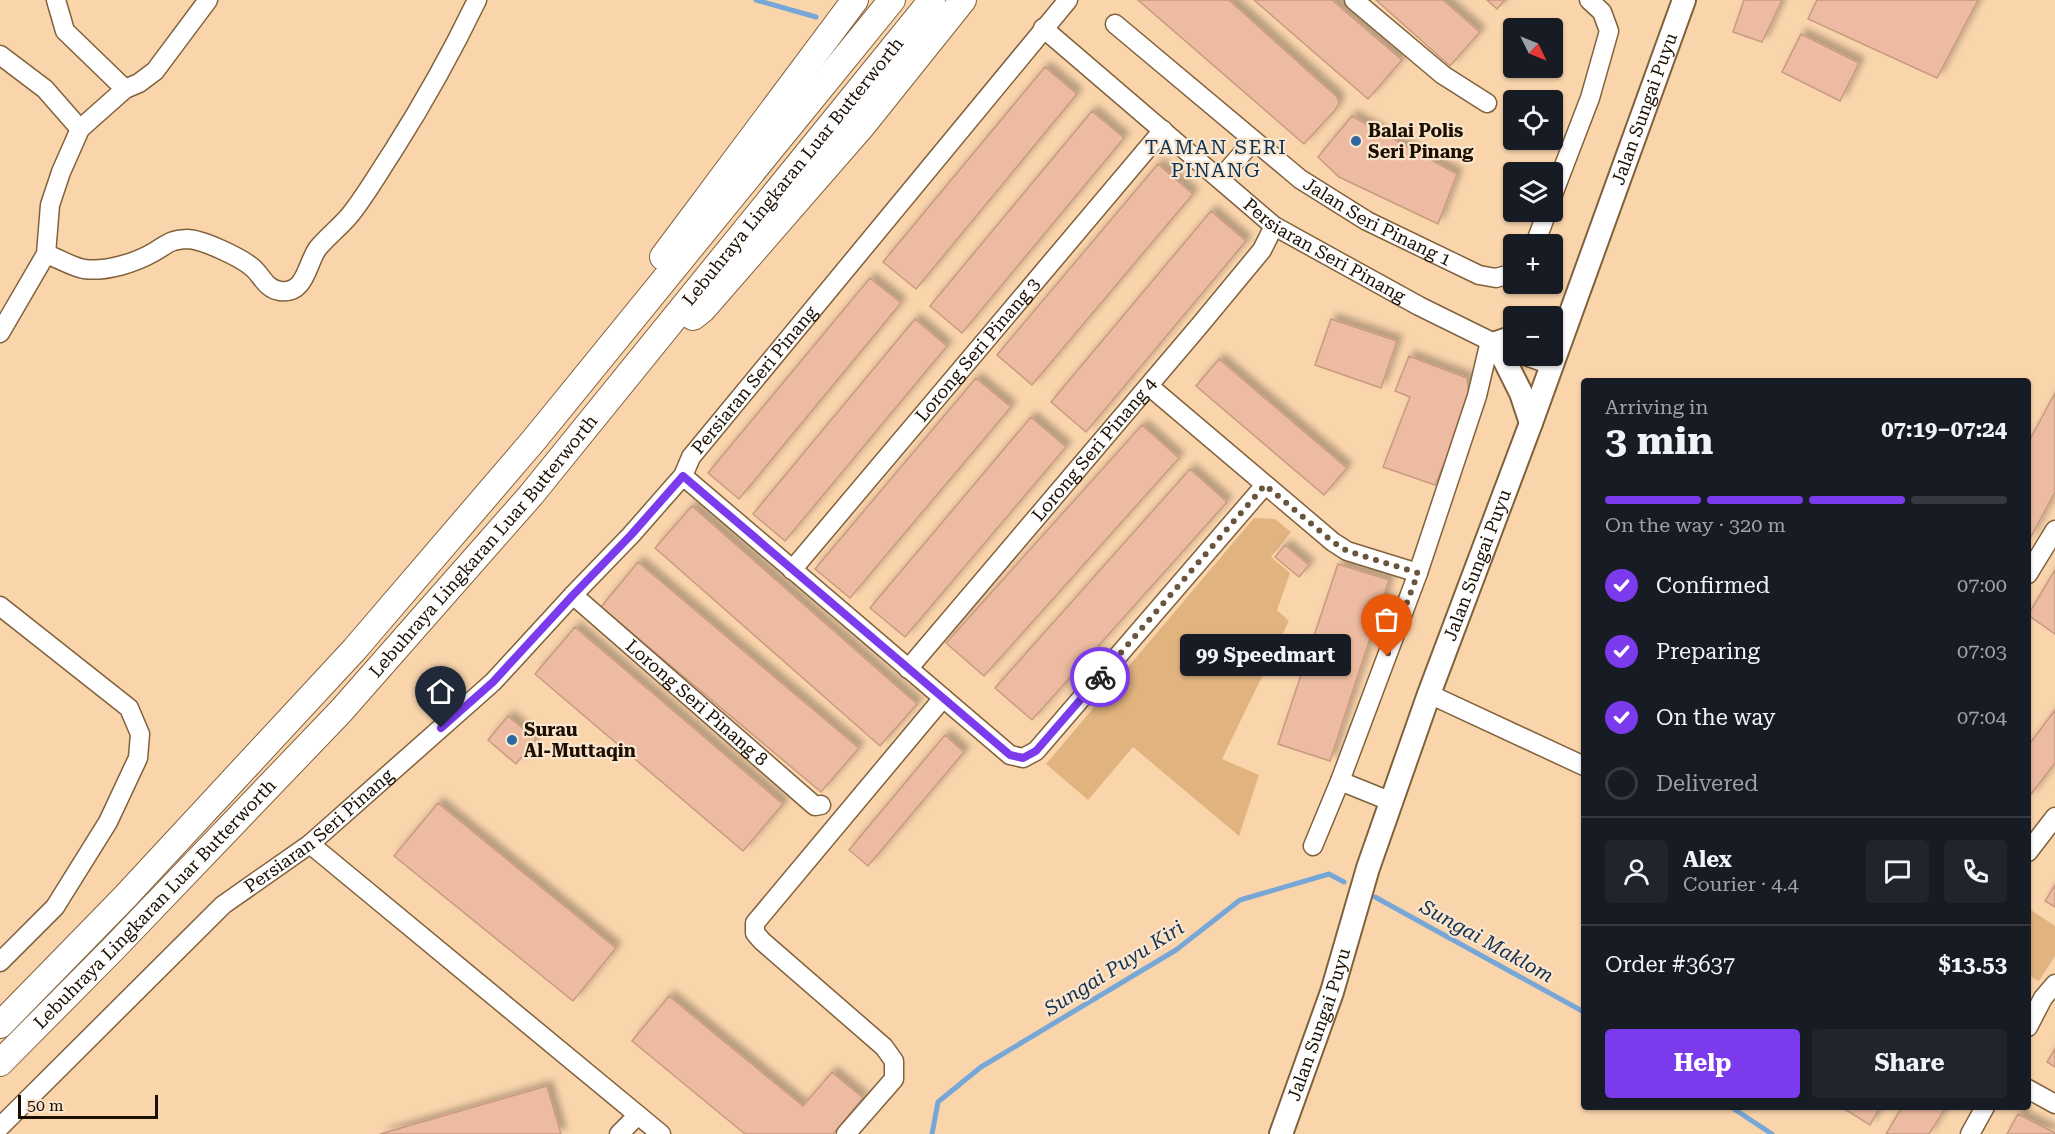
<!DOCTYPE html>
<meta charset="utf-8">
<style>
:root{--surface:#171b24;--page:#20242c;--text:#f1f3f6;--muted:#9ea1a6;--line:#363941;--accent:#7c3aed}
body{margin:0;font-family:"Roboto Serif",serif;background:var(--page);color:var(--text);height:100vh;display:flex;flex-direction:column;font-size:22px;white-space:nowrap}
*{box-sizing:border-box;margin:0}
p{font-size:20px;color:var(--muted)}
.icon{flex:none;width:33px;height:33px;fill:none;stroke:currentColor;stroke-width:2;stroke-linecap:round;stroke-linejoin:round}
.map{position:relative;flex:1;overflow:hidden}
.details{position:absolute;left:1581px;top:378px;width:450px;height:732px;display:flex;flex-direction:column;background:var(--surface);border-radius:6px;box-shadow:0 2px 4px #0004}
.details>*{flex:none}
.needle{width:39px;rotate:133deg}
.fabs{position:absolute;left:1503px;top:18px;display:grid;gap:12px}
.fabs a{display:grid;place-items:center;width:60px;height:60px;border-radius:6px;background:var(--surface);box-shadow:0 2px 4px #0004;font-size:30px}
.scale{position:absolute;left:18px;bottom:15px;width:140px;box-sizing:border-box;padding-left:6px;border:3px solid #1b0f02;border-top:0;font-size:16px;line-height:21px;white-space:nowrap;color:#1b0f02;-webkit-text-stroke:4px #fbe5cd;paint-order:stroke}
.pin{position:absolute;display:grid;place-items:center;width:51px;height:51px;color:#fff;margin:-62px -26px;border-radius:50% 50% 50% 0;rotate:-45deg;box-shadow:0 0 6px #0007}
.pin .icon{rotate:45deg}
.courier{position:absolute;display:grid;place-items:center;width:60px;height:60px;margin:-30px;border:4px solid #7c3aed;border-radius:50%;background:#fff;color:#222;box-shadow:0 2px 8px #0007}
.bubble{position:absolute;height:42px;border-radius:6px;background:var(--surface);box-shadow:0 2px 4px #0004;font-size:20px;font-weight:700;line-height:42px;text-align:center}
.overview em{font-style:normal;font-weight:700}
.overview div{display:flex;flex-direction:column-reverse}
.overview{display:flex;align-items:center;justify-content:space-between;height:102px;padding:0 24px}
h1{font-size:39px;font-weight:700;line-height:45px}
.bar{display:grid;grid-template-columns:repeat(4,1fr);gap:9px 6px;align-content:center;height:72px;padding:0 24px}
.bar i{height:8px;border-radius:4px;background:var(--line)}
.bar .on{background:var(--accent)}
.bar p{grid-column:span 4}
.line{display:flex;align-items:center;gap:15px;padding:0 24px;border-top:2px solid var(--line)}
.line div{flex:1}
.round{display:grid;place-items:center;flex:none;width:63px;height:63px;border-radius:6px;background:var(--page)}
ol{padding:0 24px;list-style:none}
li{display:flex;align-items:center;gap:18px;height:66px}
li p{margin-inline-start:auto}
li .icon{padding:6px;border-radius:50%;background:var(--accent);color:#fff;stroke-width:4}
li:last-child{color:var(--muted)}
li i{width:33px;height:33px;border:3px solid var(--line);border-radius:50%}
.button{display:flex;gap:12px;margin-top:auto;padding:12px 24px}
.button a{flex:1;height:69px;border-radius:6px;background:var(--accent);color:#fff;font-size:24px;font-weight:700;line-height:69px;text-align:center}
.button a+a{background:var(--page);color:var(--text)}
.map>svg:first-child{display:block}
.green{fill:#e1b37f}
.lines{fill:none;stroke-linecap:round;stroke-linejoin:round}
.stream{stroke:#77a7d7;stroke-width:5}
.building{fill:#ecbba1;stroke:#c99a80;stroke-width:1.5;filter:url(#shadow)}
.minor-casing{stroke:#81613b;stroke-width:21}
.major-casing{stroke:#81613b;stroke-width:26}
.highway-casing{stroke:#81613b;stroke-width:28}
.minor{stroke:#fff;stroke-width:18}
.major{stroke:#fff;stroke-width:22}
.highway{stroke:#fff;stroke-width:26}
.done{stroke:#69543d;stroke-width:6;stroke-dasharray:0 10.8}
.route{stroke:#7c3aed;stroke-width:8}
.poi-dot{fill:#2d69a0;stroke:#fbe5cd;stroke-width:2}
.labels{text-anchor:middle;stroke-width:4.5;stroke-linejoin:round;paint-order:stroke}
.street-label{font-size:18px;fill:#1b0f02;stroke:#fbe5cd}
.poi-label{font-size:18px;font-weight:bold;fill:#1b0f02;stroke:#fbe5cd;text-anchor:start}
.neighbourhood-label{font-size:20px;letter-spacing:1.5px;fill:#093459;stroke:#fbe5cd}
.water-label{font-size:20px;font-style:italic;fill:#0f3253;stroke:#fbe5cd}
</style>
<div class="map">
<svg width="2055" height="1134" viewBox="0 0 2055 1134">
<defs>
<filter id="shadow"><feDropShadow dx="5.5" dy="-5.5" stdDeviation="3" flood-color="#0004"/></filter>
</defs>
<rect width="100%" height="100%" fill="#fad5ac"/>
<!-- green -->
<path class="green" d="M1254,518L1275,519L1291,532L1271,557L1290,573L1277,610L1289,621L1222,759L1259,775L1239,836L1133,747L1088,800L1046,764Z
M2028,908L2055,926V956L2039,981L2028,975Z"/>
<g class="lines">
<!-- stream -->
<path class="stream" d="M756,0L816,17
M1375,897L1584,1012
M1731,1107L1772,1134
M932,1134L938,1102L981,1067L1176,950L1240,900L1329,874L1344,882"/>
</g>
<!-- building -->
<path class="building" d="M1138,0H1229L1337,97L1339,103L1335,110L1304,144Z
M1254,0H1332L1402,60L1368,99Z
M1376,0H1443L1480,32L1450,66Z
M1487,0H1505L1497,9Z
M1744,0H1782L1762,42L1733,32Z
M1817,0H1978L1937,78L1808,19Z
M1801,34L1859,63L1840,101L1782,72Z
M1045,67L1077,94L916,289L883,262Z
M1092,111L1124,138L962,333L930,306Z
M1352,116L1457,174L1438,224L1339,177L1318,157Z
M1158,164L1193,194L1032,385L997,355Z
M1211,211L1246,241L1086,432L1051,402Z
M870,278L901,303L739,499L708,473Z
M915,319L947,346L785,541L753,514Z
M1331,319L1397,341L1381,388L1315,365Z
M1409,356L1467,378L1470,403L1435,485L1383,467L1410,397L1395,391Z
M1219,359L1347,468L1324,495L1196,386Z
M976,378L1011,407L850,598L815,569Z
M2055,393V492L2028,542V443Z
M1031,417L1066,447L905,637L870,608Z
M1142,425L1179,458L984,676L946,643Z
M1190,469L1227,502L1032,720L995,688Z
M692,506L917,704L880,746L655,548Z
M1285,545L1309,565L1299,577L1275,557Z
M638,562L859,748L821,792L601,607Z
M1338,564L1389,580L1330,761L1278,744Z
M2055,570V634L2028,615Z
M575,627L783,804L743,851L535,674Z
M2055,710V763L2028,798V746Z
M508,716L536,739L516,764L488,740Z
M945,735L964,752L868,866L849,850Z
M438,803L616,948L573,1001L394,856Z
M2055,885V907L2045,901Z
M669,996L803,1106L832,1072L863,1098L833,1134H745L632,1041Z
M2055,1049V1067L2047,1062Z
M547,1086L561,1134H380Z
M1841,1107H1880L1870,1125Z
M1902,1107H1946L1929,1134H1886Z
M2018,1114L2055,1133V1134H2007Z"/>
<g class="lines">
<defs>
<g id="minor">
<path d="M56,0L65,31L125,89"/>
<path d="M1354,0L1443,75L1487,103"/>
<path id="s1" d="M1115,24L1300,179L1367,221L1479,275L1496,278L1514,273"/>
<path id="s2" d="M1043,28L1274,226L1419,306L1490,341L1514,350"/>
<path d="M0,55L45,89L80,129"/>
<path d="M1221,178L1253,141"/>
<path d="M1552,197L1590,98L1609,31L1602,12L1589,0"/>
<path d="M1535,244L1547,212"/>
<path d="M46,254C58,258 72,267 84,269C106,272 135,263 154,252C168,244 169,240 187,239C202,239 242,258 253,268C262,276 266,289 280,291C306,295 307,262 318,248C328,236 340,227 350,215C366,195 379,172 393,151C424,102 452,52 477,0"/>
<path d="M0,333L46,254L50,205L61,172L80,129L125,89L139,83L155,71L208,0"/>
<path d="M1526,356L1551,365"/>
<path d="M1149,386L1333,542L1347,551L1418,573"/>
<path d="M683,476L1010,755L1023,758L1036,751L1265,485"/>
<path id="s3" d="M792,570L1163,130"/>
<path d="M2028,574L2055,530"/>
<path id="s4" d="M573,595L815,806L821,805"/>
<path d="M0,606L129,708L140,734L138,758L108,822L55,907L0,962"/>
<path id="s5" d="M908,669L1200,325L1262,250L1274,226"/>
<path d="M1429,694L1584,766"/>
<path d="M1340,781L1392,802"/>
<path d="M310,844L661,1134"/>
<path d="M1313,846L1340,781L1418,573L1477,396L1490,341"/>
<path d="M2028,852L2055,817"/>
<path d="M2028,1027L2043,998L2055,984"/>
<path d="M2028,1089L2055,1104"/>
<path id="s6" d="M0,1127L223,905L310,844L493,682L573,595L631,535L674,486L683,476L691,457L1068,0"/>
<path d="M619,1134L638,1115"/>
<path d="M846,1134L894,1079V1061L884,1047L762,941L755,933V923L943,698"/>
<path d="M1970,1134L1985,1107"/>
</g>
<g id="major">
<path d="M1514,337L1496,343L1521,393L1531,423"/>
<path id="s7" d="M1281,1134L1332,992L1368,868L1429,694L1531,423L1684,0"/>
</g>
<g id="highway">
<path d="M663,257L855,0"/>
<path d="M693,317L703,309L863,125L963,0"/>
<path d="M0,1025L124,898L354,650L534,440L892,0"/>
<path id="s8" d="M0,1063L112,950L341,711L531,495L932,0"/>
</g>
</defs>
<!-- minor casing -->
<use href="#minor" class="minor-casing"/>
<!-- major casing -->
<use href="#major" class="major-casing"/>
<!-- highway casing -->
<use href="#highway" class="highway-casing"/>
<!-- minor -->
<use href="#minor" class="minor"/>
<!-- major -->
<use href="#major" class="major"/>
<!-- highway -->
<use href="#highway" class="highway"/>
</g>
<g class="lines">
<!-- done -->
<path class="done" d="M1100,677L1265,485L1333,542L1347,551L1418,573L1387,656"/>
<!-- route -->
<path class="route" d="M441,728L493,682L573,595L631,535L683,476L1010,755L1023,758L1036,751L1100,677"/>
</g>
<!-- markers -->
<g class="poi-dot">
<circle cx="1356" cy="141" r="6"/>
<circle cx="512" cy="740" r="6"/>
</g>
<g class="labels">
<!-- street labels -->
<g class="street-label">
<text dy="6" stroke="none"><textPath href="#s7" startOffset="1088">Jalan Sungai Puyu</textPath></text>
<text dy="6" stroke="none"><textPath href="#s8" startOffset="1194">Lebuhraya Lingkaran Luar Butterworth</textPath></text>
<text dy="6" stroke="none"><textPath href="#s1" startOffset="330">Jalan Seri Pinang 1</textPath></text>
<text dy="6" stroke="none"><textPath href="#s2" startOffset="360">Persiaran Seri Pinang</textPath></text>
<text dy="6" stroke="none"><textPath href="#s3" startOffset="288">Lorong Seri Pinang 3</textPath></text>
<text dy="6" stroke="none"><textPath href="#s6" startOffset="1066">Persiaran Seri Pinang</textPath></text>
<text dy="6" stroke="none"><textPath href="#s5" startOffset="288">Lorong Seri Pinang 4</textPath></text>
<text dy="6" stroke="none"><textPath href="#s8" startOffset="708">Lebuhraya Lingkaran Luar Butterworth</textPath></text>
<text dy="6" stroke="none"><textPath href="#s7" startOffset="602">Jalan Sungai Puyu</textPath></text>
<text dy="6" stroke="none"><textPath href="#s4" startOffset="164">Lorong Seri Pinang 8</textPath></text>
<text dy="6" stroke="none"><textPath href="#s6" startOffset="436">Persiaran Seri Pinang</textPath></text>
<text dy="6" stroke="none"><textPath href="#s8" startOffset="222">Lebuhraya Lingkaran Luar Butterworth</textPath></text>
<text dy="6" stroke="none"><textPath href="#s7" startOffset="116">Jalan Sungai Puyu</textPath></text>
</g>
<!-- poi labels -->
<g class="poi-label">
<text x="1368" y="137">Balai Polis<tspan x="1368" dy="21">Seri Pinang</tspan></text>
<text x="524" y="736">Surau<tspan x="524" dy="21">Al-Muttaqin</tspan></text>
</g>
<!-- neighbourhood labels -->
<g class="neighbourhood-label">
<text x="1216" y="154">TAMAN SERI<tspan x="1216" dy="23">PINANG</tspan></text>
</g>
<!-- water labels -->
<g class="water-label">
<text transform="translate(1487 941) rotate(29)" y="7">Sungai Maklom</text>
<text transform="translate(1114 968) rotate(-32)" y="7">Sungai Puyu Kiri</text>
</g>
</g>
</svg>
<div class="fabs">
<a><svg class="needle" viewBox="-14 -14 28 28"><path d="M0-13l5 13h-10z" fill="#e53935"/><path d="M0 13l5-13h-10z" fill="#9ea1a6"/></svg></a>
<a><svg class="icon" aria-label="locate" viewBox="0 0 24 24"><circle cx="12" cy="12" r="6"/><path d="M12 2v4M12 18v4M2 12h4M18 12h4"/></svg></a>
<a><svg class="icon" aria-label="layers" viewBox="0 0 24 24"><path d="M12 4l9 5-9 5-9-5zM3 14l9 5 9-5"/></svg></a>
<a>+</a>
<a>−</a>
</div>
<div class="scale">50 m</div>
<div class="pin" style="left:1387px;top:656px;background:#ea580c"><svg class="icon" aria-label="bag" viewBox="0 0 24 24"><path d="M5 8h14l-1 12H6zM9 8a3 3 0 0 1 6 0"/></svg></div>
<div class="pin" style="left:441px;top:728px;background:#1f2937"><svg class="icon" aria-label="home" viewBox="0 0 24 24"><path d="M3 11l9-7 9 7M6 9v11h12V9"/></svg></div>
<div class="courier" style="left:1100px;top:677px"><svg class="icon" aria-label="bike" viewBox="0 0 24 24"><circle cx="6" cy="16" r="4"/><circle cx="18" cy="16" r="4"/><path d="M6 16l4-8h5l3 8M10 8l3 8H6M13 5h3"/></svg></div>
<div class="bubble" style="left:1180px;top:634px;width:171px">99 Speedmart</div>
<section class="details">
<div class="overview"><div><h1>3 min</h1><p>Arriving in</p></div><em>07:19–07:24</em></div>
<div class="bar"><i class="on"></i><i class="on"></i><i class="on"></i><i></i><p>On the way · 320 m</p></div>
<ol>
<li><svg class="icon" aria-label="check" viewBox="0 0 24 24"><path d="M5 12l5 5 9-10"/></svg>Confirmed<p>07:00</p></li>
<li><svg class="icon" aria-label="check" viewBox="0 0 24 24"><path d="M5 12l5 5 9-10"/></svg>Preparing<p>07:03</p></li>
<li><svg class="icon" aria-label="check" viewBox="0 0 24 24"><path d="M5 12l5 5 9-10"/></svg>On the way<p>07:04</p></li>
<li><i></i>Delivered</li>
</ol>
<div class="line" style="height:108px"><a class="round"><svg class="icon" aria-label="person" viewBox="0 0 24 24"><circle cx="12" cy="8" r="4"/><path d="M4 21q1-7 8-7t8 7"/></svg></a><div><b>Alex</b><p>Courier · 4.4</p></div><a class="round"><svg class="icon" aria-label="chat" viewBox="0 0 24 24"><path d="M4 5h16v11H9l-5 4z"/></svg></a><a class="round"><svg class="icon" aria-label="phone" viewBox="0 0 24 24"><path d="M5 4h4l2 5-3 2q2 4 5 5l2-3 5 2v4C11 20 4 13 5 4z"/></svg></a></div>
<div class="line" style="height:78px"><div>Order #3637</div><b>$13.53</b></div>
<div class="button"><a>Help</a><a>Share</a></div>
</section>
</div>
